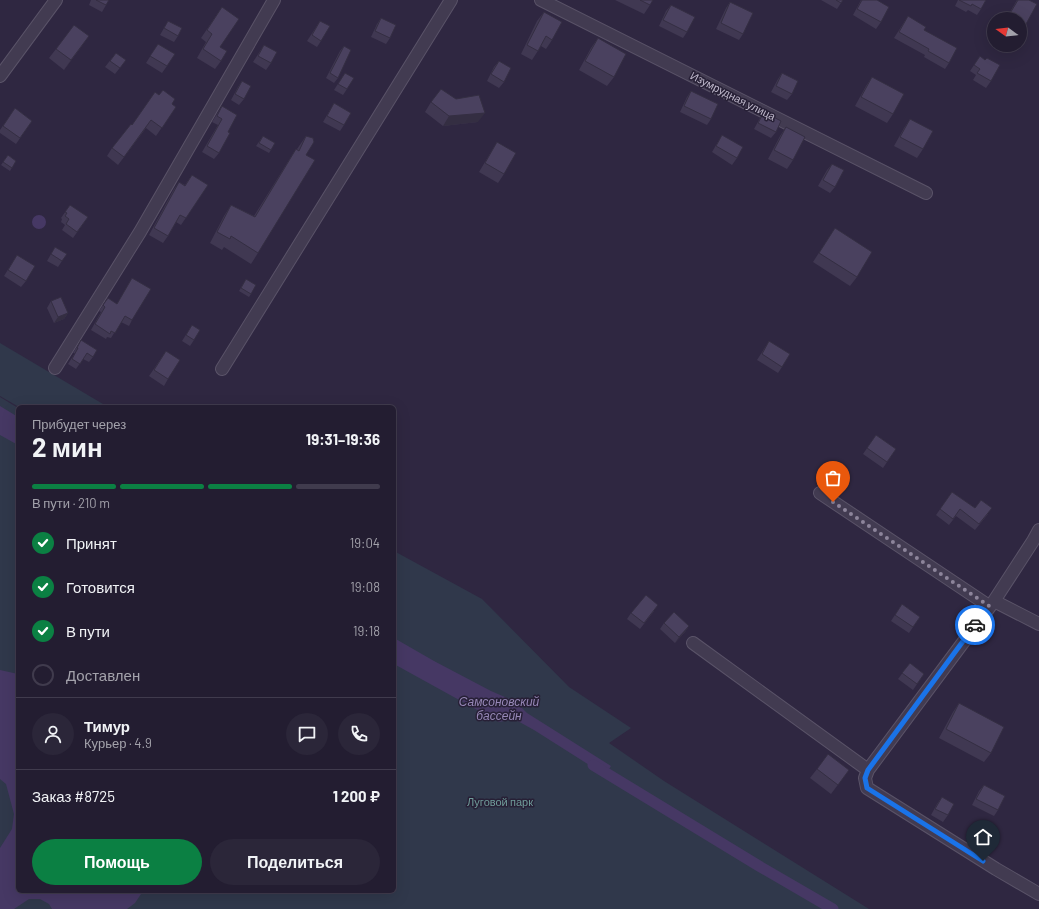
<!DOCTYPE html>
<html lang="ru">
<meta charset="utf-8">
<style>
:root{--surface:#231d31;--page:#2b2639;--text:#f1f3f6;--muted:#a3a2ab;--line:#403b4d;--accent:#0b8043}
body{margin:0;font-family:Barlow,sans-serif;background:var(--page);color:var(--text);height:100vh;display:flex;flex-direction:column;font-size:15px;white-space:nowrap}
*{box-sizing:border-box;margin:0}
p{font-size:13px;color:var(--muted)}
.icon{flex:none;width:22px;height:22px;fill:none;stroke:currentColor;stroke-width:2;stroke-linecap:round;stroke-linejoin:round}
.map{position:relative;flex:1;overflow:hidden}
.drawer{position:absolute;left:16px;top:405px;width:380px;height:488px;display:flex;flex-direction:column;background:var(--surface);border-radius:6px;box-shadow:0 4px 16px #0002,0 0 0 1px var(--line)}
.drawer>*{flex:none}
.needle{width:26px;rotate:285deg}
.buttons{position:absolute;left:987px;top:12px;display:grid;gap:8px}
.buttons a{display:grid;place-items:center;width:40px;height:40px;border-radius:50%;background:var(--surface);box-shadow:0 4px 16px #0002,0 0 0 1px var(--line);font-size:20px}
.pin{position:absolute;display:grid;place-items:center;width:34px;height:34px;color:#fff;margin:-41px -17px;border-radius:50% 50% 50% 0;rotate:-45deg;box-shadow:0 0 4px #0007}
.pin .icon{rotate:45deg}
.courier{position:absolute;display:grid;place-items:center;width:40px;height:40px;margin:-20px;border:3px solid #1a73e8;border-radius:50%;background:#fff;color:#222;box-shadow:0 1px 5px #0007}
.headline em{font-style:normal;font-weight:700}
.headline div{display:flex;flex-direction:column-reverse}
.headline{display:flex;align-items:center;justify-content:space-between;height:68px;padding:0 16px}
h1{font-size:26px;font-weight:700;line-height:30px}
.bar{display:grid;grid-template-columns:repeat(4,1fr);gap:6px 4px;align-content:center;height:48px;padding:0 16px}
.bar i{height:5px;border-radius:3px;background:var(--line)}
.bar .active{background:var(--accent)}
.bar p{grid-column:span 4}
.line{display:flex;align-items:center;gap:10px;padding:0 16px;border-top:1px solid var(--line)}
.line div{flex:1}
.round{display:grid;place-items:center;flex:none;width:42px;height:42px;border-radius:21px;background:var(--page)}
ol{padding:0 16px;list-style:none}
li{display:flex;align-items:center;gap:12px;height:44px}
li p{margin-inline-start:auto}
li .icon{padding:4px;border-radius:50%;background:var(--accent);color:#fff;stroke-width:4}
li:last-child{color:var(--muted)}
li i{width:22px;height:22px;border:2px solid var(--line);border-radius:50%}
.primary-button{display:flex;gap:8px;margin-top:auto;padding:8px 16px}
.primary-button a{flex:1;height:46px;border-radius:24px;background:var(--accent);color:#fff;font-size:16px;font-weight:700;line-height:46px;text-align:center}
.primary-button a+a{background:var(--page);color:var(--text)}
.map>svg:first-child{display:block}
.green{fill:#30384b}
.water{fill:#463864}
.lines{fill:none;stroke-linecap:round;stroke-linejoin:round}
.canal{stroke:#463864;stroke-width:11}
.street-casing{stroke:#5a5368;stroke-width:14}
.street{stroke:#423b51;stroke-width:12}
.wall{fill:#403852}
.shaded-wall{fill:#342e42}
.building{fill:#4a415f;stroke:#342e42}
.done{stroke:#8d859b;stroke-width:4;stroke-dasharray:0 7.2}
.route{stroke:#1a73e8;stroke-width:5}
.labels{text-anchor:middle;stroke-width:3;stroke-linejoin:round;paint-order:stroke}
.street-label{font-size:11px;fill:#bfb8cb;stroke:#272036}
.park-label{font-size:11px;fill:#709c9a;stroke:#272036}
.water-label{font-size:12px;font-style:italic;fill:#9687b6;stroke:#272036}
</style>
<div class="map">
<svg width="1039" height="909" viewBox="0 0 1039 909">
<rect width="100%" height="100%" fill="#2f2741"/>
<!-- green -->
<path class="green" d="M0,343L108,407H19L0,396Z
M0,397L18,408V891H394V551L482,599L569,687L631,728L609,743L664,781L869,909H0Z"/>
<!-- water -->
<path class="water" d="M32 222a7 7 0 1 1 14 0a7 7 0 1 1-14 0Z
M0,406L18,417V445L0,435Z
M394,638L434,661L491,691L516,702L527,713L611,766L605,775L534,730L514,719L499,722L394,664Z
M0,670L18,674V891H143L135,903L127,909H52L49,904L40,899H29L14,909H0V848L12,829L14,814L6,784L0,779Z"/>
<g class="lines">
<!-- canal -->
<path class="canal" d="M593,765L759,866L833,909"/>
<defs>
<path id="street" d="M541,0L926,193
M0,76L56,0
M55,368L140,232L274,0
M222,369L451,0
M820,493L989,606
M1039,530L1033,541L994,601L868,770L865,778L867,788L996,869L1039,894
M994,601L1039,624
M693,643L868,770"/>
</defs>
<!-- street casing -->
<use href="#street" class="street-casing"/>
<!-- street -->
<use href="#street" class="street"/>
</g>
<!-- wall -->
<path class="wall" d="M91,0H109L102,12L89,5Z
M615,0H653L650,5L644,14Z
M821,0H843L837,9Z
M861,0H877L881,22L876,29L853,15Z
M958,0H986L981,9L977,15L968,10L966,12L955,6Z
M1017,0H1029L1026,24L1021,30H1020V19H1006Z
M730,2L743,34L739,40L716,29L726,8Z
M671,5L687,32L683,38L659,26L666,11Z
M222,7L220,47L221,61L215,69L197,58L206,42L201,38Z
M544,12L552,40L546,49L541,46L532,60L521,54L537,21Z
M908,16L924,30L949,63L945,69L924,57L925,55L894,38Z
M381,18L390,38L386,44L371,37L377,24Z
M168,21L178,36L174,42L160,35Z
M320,21L321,41L317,47L307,41Z
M598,38L614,77L607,86L579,70L591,48Z
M158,44L167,66L162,73L146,63Z
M264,45L271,63L266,70L253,62Z
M82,46L64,70L49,58L56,49Z
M344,46L338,78L334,83L326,78L340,51Z
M116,53L126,60L115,74L105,67Z
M980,56L991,81L986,88L973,80L976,75L970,71Z
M499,61L504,82L499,88L487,81L494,67Z
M345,73L347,89L343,95L334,90Z
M782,73L792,94L787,100L771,92L778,79Z
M872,77L893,114L887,123L855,106L866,86Z
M242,81L244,99L239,105L231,100L238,87Z
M691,91L711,119L707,125L680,112L687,97Z
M456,99L478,122L443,126L425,112L431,102Z
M334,103L344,125L340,131L323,122Z
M172,104L176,107L156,136L146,128L118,165L107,156L112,148L132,125Z
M222,106L228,132L219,153L214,159L202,152L218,125L212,122Z
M15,108L32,121L16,144L0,133V130Z
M764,112L776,132L771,138L754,129L760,118Z
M910,119L923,149L917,158L894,146L904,128Z
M786,127L793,160L787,169L768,159L780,136Z
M722,135L737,158L732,165L712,152Z
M263,136L271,150L269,153L256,146Z
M306,136V155L258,253L251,264L224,247L222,250L210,243L224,216L231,205L254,216L289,160L296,149H297Z
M497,142L504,174L498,183L479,172Z
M8,155L16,161L10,171L1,165Z
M832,164L835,187L830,193L818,186L827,170Z
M192,175L208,185L181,225L176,222L168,236L163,243L149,235L174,189L179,182L185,185Z
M70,205L88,217L73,238L62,230L65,225L61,222L62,219L61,218Z
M835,228L857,277L850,286L813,262Z
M55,247L62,261L58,267L47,261Z
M17,255L26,281L21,287L4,276Z
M132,278V320L129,326L121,322L111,338L107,337L106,339L91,330L101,312L99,311L108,298L117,304Z
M246,279L251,294L249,297L239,291Z
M51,301L68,313L64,319L54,323L47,308Z
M192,325L194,340L190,346L182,341Z
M81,340L93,357L89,362L83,359L76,369L68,364L75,353H73Z
M769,341L782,367L778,373L757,360Z
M166,351L168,379L164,386L149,376Z
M876,435L896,449L883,468L863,454Z
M952,492L975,508L988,514L975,530L956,516L949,525L936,515Z
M902,604L920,617L909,633L891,621Z
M654,611L640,629L627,619L631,613Z
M664,623L689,626L685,632L675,643L660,629Z
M910,663L924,674L913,690L898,679Z
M959,703L991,753L984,762L939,738L953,712Z
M817,769L849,770L831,794L810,778Z
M984,785L998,810L994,816L972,805L979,791Z
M942,797L948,815L943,822L931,815L937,804Z"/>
<!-- shaded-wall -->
<path class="shaded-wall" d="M89,36L82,46L64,70L71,60Z
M485,113L478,122L443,126L449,116Z
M68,313L64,319L54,323L58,317Z
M689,626L685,632L675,643L679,637Z"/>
<!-- building -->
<path class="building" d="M96,0H109L106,5Z
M640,0H653L650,5Z
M836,0H843L841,3Z
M862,0H877L889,7L881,22L857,9Z
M959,0H986L981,9L972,4L971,6Z
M1018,0H1029L1037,4L1026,24L1020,21V19H1016L1009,15Z
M730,2L753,13L743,34L721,23Z
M671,5L695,17L687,32L663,20Z
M222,7L239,19L220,47L227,51L221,61L203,49L212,34L207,30Z
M544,12L562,22L552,40L546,36L538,51L527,45Z
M908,16L926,27L924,30L957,48L949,63L928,51L929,49L899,32Z
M381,18L396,25L390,38L375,31Z
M168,21L182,28L178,36L164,28Z
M320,21L330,26L321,41L312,35Z
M74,25L89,36L71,60L56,49Z
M598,38L626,54L614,77L585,61Z
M158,44L175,54L167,66L150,56Z
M264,45L277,52L271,63L258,56Z
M344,46L351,50L338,78L330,73Z
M116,53L126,60L120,68L110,61Z
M980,56L985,60L987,58L1000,65L991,81L977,73L980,69L974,65Z
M499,61L511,68L504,82L491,74Z
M345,73L354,78L347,89L338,84Z
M782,73L798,81L792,94L776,86Z
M872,77L904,94L893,114L861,97Z
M242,81L251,86L244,99L235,94Z
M441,89L456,99L479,95L485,113L449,116L431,102Z
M163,90L175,99L172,104L176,107L162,128L151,120L124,157L112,148L131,124L132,125L155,92L159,95Z
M691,91L718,104L711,119L684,106Z
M334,103L351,113L344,125L327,116Z
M222,106L237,115L228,132L230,133L219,153L207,146L222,119L217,116Z
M15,108L32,121L20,138L3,126Z
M764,112L781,121L776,132L758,123Z
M910,119L933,131L923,149L900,137Z
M786,127L805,137L793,160L774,150Z
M722,135L743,147L737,158L716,146Z
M263,136L275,143L271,150L259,143Z
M306,136L313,138L314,142L306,155L315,160L258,253L231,236L230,239L217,232L231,205L255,217L296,149L299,151Z
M497,142L516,153L504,174L485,163Z
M8,155L16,161L12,168L3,162Z
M832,164L844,170L835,187L823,180Z
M192,175L208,185L186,218L180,215L168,236L154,228L179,182L185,186Z
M70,205L88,217L77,232L66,224L69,219L65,216L67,213L65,212Z
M835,228L872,252L857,277L819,253Z
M55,247L67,254L62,261L51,254Z
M17,255L35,266L26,281L8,270Z
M132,278L151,289L132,320L125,316L115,333L111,331L110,334L95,324L105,307L103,305L108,298L117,304Z
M246,279L256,285L251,294L241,288Z
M61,297L68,313L58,317L51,301Z
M192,325L200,330L194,340L186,335Z
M81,340L97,350L93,357L87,353L80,364L72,359L78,348H77Z
M769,341L790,354L782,367L762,354Z
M166,351L180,360L168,379L154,370Z
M876,435L896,449L887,462L867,448Z
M952,492L975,508L981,500L992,508L979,524L960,509L953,519L940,509Z
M646,595L658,605L644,623L631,613Z
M902,604L920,617L913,627L895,615Z
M674,612L689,626L679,637L664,623Z
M910,663L924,674L917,684L902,673Z
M959,703L1004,727L991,753L946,729Z
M828,754L849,770L838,785L817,769Z
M984,785L1005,796L998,810L976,799Z
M942,797L954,804L948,815L935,809Z"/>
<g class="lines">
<!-- done -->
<path class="done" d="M833,502L989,606L975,625"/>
<!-- route -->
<path class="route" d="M975,625L868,770L865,778L867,788L983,861"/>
</g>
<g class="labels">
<!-- street labels -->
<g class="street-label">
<text transform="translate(733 96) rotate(27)" y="4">Изумрудная улица</text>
</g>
<!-- park labels -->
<g class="park-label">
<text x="500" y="806">Луговой парк</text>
</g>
<!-- water labels -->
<g class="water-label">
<text x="499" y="706">Самсоновский<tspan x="499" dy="14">бассейн</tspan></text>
</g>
</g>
</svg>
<div class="buttons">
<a><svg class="needle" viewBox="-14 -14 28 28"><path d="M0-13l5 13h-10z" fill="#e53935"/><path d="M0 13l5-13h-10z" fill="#a3a2ab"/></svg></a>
</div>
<div class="pin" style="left:833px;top:502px;background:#ea580c"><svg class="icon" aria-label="bag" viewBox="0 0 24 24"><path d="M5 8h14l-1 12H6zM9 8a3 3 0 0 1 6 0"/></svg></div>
<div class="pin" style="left:983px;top:861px;background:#1f2937"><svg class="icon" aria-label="home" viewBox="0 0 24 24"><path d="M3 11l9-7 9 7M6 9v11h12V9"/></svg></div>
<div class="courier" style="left:975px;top:625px"><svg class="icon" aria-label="car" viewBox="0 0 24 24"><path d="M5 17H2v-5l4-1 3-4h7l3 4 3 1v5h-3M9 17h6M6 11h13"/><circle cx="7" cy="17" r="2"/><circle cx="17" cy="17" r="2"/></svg></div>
<section class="drawer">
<div class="headline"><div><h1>2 мин</h1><p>Прибудет через</p></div><em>19:31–19:36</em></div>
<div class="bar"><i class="active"></i><i class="active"></i><i class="active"></i><i></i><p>В пути · 210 m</p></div>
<ol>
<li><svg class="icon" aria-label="check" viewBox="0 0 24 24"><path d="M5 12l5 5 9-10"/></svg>Принят<p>19:04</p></li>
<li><svg class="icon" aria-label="check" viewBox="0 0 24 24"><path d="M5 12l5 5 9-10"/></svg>Готовится<p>19:08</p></li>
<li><svg class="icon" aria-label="check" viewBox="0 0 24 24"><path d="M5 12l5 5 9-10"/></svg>В пути<p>19:18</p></li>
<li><i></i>Доставлен</li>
</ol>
<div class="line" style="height:72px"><a class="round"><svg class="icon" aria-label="person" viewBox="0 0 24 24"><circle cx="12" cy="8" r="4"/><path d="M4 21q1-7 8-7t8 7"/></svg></a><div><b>Тимур</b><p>Курьер · 4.9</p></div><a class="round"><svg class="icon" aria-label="chat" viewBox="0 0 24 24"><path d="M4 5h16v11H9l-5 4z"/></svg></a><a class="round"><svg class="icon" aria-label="phone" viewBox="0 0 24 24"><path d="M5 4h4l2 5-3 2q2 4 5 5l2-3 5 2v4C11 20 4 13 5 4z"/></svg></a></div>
<div class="line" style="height:52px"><div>Заказ #8725</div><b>1 200 ₽</b></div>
<div class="primary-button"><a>Помощь</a><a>Поделиться</a></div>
</section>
</div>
